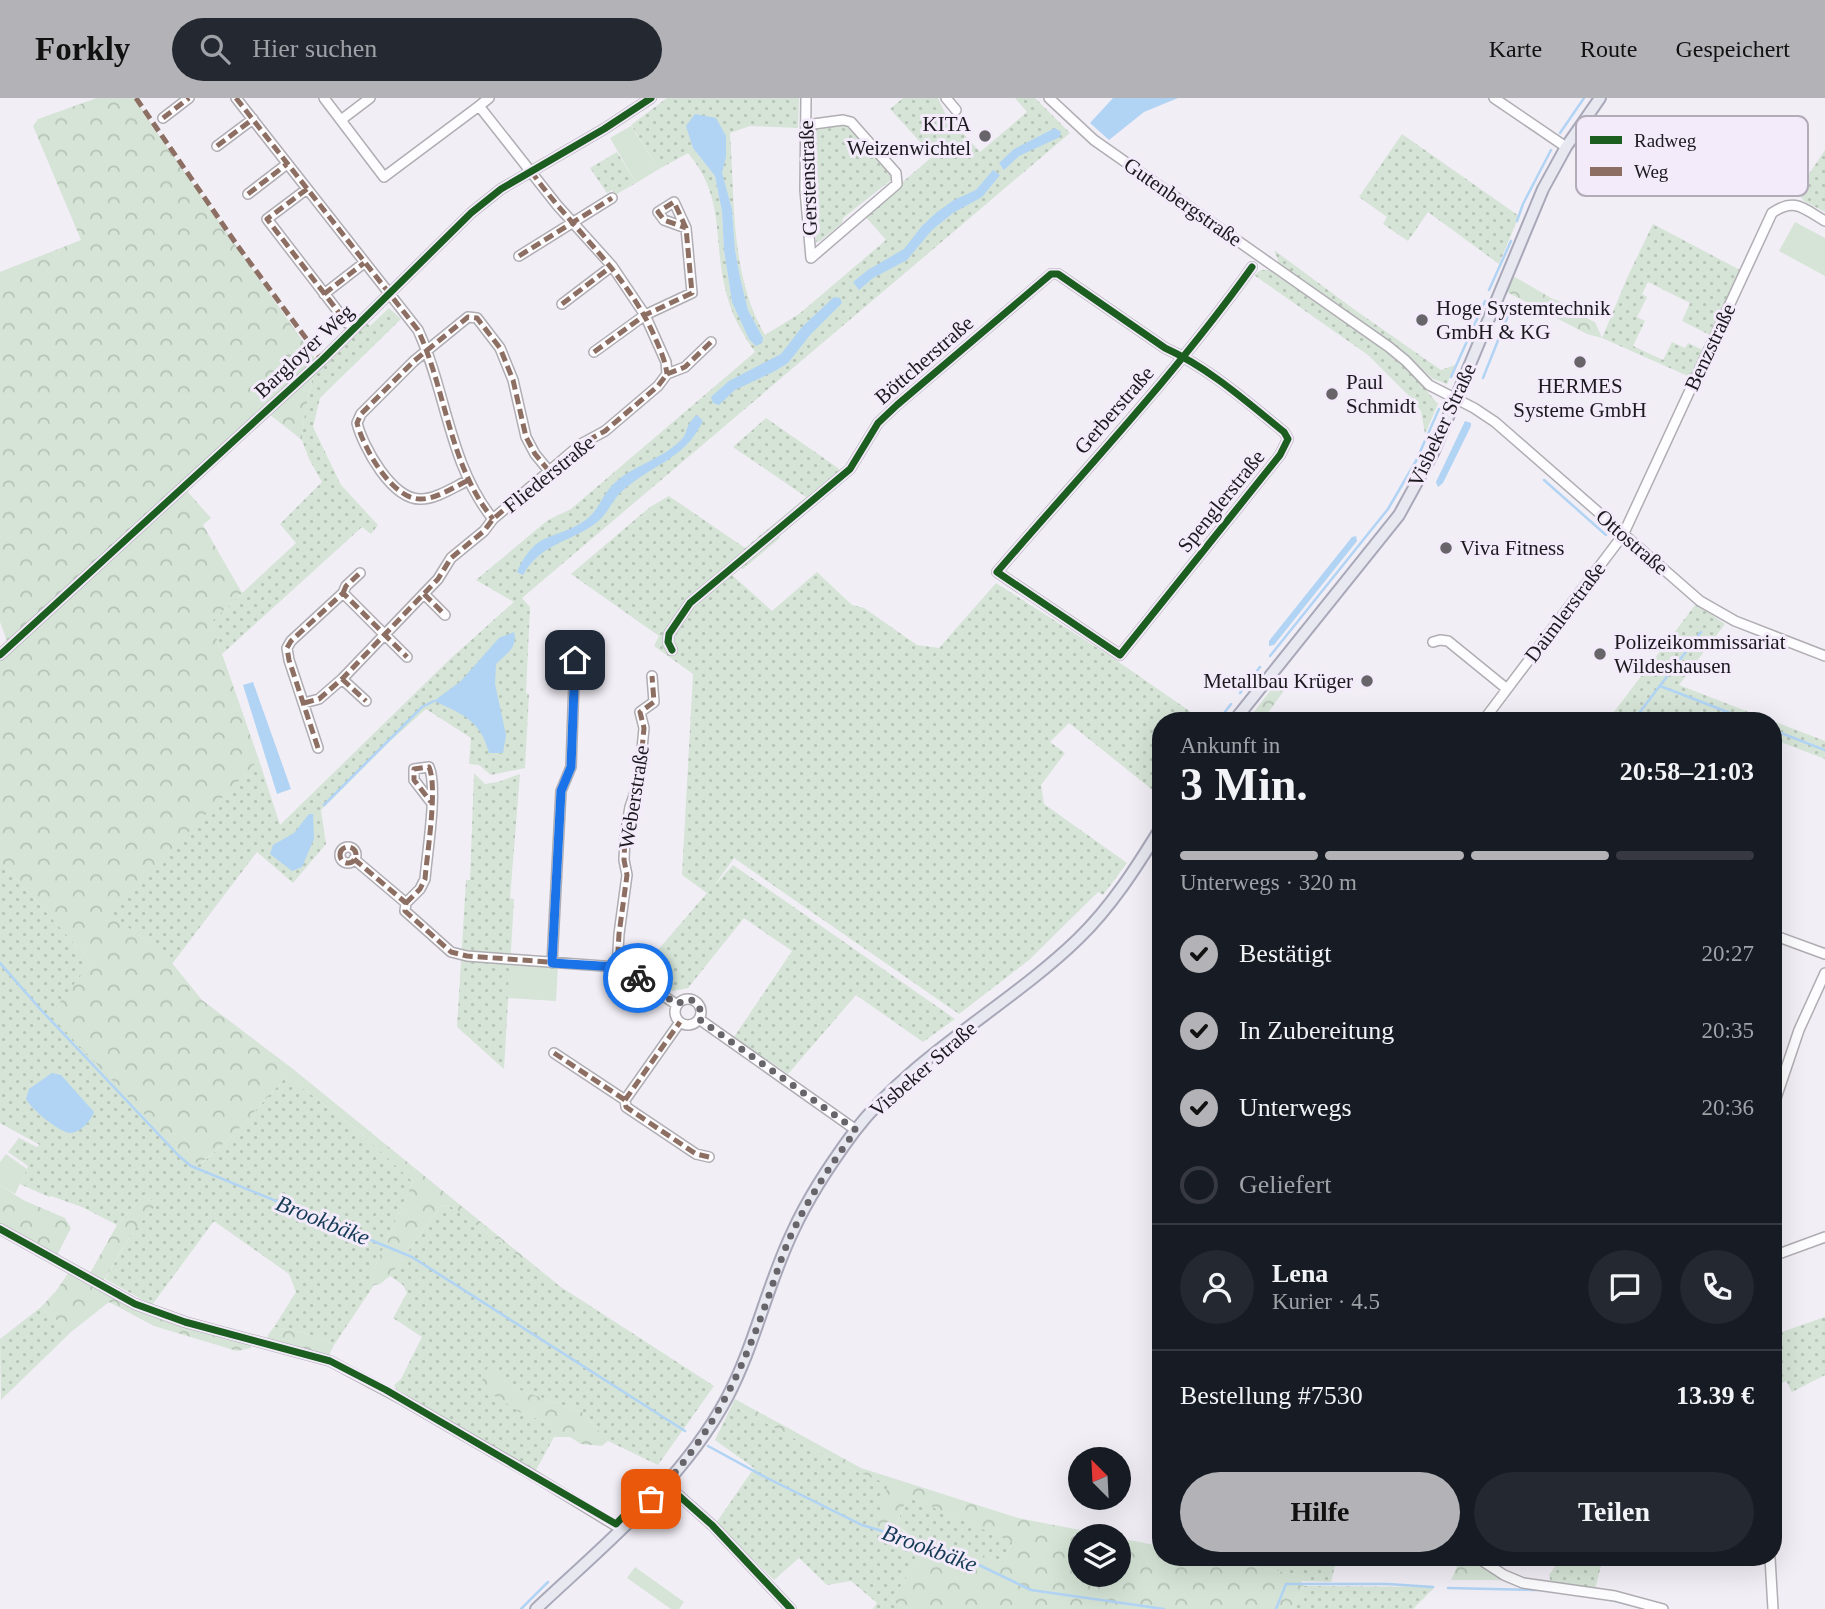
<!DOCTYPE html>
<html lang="de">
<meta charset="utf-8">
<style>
:root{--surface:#171b24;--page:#242831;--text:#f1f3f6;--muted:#9ea1a6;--line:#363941;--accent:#b3b3b7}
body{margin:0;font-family:"Times New Roman",serif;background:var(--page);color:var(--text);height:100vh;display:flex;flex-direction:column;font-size:26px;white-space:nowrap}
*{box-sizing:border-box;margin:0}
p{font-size:23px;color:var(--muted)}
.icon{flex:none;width:38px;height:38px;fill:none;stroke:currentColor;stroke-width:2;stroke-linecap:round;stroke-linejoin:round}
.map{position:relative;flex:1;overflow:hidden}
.drawer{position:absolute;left:1152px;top:614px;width:630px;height:854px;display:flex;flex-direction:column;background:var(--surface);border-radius:28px;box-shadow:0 7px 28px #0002}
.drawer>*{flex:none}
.needle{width:46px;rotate:336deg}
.buttons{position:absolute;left:1068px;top:1349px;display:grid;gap:14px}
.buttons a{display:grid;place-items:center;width:63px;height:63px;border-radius:50%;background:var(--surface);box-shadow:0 7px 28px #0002;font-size:35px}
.pin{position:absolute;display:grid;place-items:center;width:60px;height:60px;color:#fff;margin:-30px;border-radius:14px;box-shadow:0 4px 10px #0006}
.courier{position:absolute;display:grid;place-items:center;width:70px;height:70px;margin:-35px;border:5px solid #1a73e8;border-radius:50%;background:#fff;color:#222;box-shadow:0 2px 9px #0007}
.overview em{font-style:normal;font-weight:800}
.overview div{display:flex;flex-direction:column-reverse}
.overview{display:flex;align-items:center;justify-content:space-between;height:119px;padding:0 28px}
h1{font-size:46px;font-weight:800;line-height:52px}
.bar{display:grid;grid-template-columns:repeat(4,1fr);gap:10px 7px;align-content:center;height:84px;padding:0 28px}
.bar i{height:9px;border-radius:5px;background:var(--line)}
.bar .active{background:var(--accent)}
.bar p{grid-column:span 4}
.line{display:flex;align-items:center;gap:18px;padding:0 28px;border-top:2px solid var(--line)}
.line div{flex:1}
.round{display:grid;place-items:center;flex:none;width:74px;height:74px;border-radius:37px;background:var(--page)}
ol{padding:0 28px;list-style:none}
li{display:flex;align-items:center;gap:21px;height:77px}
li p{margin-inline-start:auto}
li .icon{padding:7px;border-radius:50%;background:var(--accent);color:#111;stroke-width:4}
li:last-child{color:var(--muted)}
li i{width:38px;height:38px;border:4px solid var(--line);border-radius:50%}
.cta{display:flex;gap:14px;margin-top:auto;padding:14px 28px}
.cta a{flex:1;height:80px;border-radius:42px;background:var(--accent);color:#111;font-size:28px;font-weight:800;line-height:80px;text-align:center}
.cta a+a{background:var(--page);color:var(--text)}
header{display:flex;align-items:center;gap:42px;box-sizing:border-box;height:98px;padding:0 35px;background:var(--accent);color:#111}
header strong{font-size:33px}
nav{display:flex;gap:38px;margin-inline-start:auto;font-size:24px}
.search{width:490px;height:63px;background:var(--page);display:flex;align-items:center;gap:18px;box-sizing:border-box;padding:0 24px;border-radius:38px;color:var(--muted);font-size:26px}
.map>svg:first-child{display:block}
.grass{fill:url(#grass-dots);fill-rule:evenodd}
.forest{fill:url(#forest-crowns);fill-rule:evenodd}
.green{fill:#d5e4d6}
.water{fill:#b1d3f4}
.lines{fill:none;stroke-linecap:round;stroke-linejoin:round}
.stream{stroke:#b1d3f4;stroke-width:2.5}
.minor-casing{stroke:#b0adb3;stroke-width:12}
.major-casing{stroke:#a8a8b9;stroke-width:14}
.minor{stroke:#fdfcfe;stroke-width:9}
.major{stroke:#e8e8f1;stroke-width:10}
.quiet{stroke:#8d6e63;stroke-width:5;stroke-dasharray:10 5;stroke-linecap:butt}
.cycleway-casing{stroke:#f3eafa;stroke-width:11}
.cycleway{stroke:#1b5e20;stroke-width:7}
.done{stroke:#67646a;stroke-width:7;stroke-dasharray:0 12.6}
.route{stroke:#1a73e8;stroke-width:9}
.poi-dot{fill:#67646a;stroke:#f3eafa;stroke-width:2.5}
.labels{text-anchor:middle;stroke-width:6;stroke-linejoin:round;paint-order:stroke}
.poi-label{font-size:21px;fill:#1c191f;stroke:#f3eafa;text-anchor:start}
.street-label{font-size:21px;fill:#1c191f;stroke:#f3eafa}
.water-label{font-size:23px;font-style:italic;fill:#143a56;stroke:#f3eafa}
.key{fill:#f3eafa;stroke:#b2abb8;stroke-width:2}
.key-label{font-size:19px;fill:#1c191f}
</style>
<header>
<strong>Forkly</strong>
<div class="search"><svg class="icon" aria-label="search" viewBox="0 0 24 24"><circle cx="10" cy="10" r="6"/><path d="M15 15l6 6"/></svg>Hier suchen</div>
<nav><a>Karte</a><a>Route</a><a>Gespeichert</a></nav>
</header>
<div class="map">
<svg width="1825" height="1511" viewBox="0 0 1825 1511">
<defs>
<pattern id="grass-dots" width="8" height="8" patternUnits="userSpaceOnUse" patternTransform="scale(1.75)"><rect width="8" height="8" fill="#d5e4d6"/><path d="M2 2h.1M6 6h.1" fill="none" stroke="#b6c3b7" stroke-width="1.8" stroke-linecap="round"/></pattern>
<pattern id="forest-crowns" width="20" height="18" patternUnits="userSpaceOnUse" patternTransform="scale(1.75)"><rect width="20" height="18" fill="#d5e4d6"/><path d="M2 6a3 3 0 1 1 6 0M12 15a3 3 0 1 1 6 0" fill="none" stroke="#b6c3b7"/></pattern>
</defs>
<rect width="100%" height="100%" fill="#f2eef6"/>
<!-- grass -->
<path class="grass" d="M667,0H799L798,30L750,28L730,35C735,102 730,178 765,237L799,216L886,142L864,117L933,58L890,11L903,0H938L945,15L980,54L1027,14L1015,0H1035L1070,35L522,500L530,509L526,595L529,596L525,670L491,677L479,667L469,666L471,640L426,611L389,644L321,712L326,746L293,785L257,754L172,866L142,839L108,816L259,662L280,727L450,561L514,504L476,482L548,422L571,411L755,254C741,234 730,214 725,190C713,139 725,99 688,55L659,71L631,27ZM687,28L726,59L721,75L732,111L735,152L740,179L748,212L763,240L732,204L724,152L722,114L715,78L693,50Z
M847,25L892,74L891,82L843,120L842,125L820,143L816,144L811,35L818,29Z
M1402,36L1519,118L1499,166L1428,114L1408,143L1383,126L1387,119L1359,99Z
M1825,52V114L1804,103L1797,94Z
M617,54L636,85L615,97L612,92L607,95L590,70Z
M1653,126L1740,172L1710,237L1682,223L1690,205L1648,184L1642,196L1647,199L1637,219L1645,223L1633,248L1663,262L1672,244L1685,250L1688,245L1703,252L1690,279L1602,240L1627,180Z
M1274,152L1355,212L1441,272L1455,267L1447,286L1433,281L1392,245L1279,165Z
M1261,172H1269L1343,221L1404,266L1438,306L1425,336L1421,313L1411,300L1368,257L1254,177Z
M389,210L401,221L320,300L313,329L341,387L378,427L371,436L362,429L222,556L211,524L296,445L280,426L322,384L309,361L302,342L304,320L313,278L367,225L370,228Z
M766,320L838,370L846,381L778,437L780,440L743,471L740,470L732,477L772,513L817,474L852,507L864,510L917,547L939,550L996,485L1110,558L1204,623H1160V698L1069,625L1050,644L1065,655L1041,687L1044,706L1127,765L1103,797L1098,794L1029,862L959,916L734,760L714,788L733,767L955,921L923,944L856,897L788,976L734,939L792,853L744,820L688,890L673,893L639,874L707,795L682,777L693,576L654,548L659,538L571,476L650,409L669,398L745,450L806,399L733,349Z
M1696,506L1725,526L1679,587L1772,623H1727L1701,613L1697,623H1607Z
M1773,623L1825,643V661L1773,641Z
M474,675L485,686L498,684L520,676L510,800L514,801L504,971L457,929L466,782H470Z
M0,763L91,864L202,1065L232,1038L287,978L359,1033L413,1084L371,1177L374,1187L334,1247L305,1235L274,1229L296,1194L289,1176L214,1123L152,1207L105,1181L134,1132L158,1105L143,1098L117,1127L82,1109L51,1098L49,1099L20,1086L28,1068L8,1054L19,1040L37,1049L40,1047L0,1025Z
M449,1107L561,1189L714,1288L658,1367L608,1343L582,1314L517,1291L487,1271L519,1314L549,1325L554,1339L535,1374L397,1293L394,1287L401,1281L422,1239L393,1220L407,1195L403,1187L390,1178L440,1109Z
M41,1209L71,1234L1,1302L0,1241Z
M1825,1219V1277L1792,1294L1786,1283L1773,1290V1237Z
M732,1307L855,1373L889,1386L875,1434L925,1453L891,1502L906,1511H873L877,1505L851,1483L827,1487L799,1460L774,1482L716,1425L754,1370L715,1342Z
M914,1401L1013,1444L1002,1462C974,1455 915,1448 897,1426L904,1407Z
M1214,1460H1337L1331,1484L1301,1483L1298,1477Z
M1561,1460H1603L1595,1491L1551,1485L1549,1477Z
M1304,1488L1435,1489L1413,1511H1292Z"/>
<!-- forest -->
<path class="forest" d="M97,0H135L156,33L316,262L194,372L8,546L0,524V174L81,142L33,28L38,21Z
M1513,178L1551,200L1572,208L1580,217L1595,224L1602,240L1587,236L1507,194Z
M313,278L304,320L302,342L269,316Z
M186,392L211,420L203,427L242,495L211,524L259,662L109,816L142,839L172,865L202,902L293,971L561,1189L449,1107L440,1109L390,1178L380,1186L374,1187L371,1177L413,1084L359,1033L287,978L232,1038L201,1065L190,1064L50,917L91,864L0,763V560Z
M1279,581L1288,587L1262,623H1247Z
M0,1087L23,1102L65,1120L71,1130L56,1159L0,1128Z
M143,1098L158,1105L134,1132L102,1185L89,1177L117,1127Z
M69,1174L112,1198L250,1245L251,1250L237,1253L154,1228L109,1204L71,1234L41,1209L56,1193Z
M274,1229L305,1235L334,1247L328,1260L297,1249L267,1242L268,1237Z
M487,1270L517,1291L582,1314L608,1343L602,1348L581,1346L570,1339H554L549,1325L519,1314L480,1288Z
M735,1301L861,1370L1018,1420L1111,1438H1080V1477H1118V1440L1160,1448V1460H1214L1298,1477L1304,1488L1292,1511H906L891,1502L924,1454L875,1434L888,1386L855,1373L732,1307ZM914,1401L1012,1444L1013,1445L1001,1462L934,1445L904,1434L897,1425L904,1407Z
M1461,1460L1501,1477L1504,1482H1451Z"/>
<!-- green -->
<path class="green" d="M631,28L659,71L636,85L610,40Z
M1795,124L1825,140V178L1779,153Z
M510,867L558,868L556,903L507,900Z
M6,1056L27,1071L15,1096L0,1087V1064Z
M635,1469L684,1504L679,1511H671L627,1480Z"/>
<!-- water -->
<path class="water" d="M1113,0H1178L1144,14L1109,42L1090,25Z
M695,16L716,20L726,38V59L722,75L732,111L735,152L740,179L748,212L763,240L762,245L756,248L749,241L732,204L724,152L722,114L715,78L693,50L686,28Z
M1055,30L1061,34L1060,39L1019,58L1004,72L999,65L1014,51Z
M993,72L1000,77L982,99L953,115L932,132L907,162L873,180L859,192L853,184L868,172L904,151L922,128L937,114L954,102L976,92Z
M834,199L840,200L842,205L810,237L788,265L775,273L735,292L719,307L713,305L711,299L729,283L781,256L802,229Z
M697,317L703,323C683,364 650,366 619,396C611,405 606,418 596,425C569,445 541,445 523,477L517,474C537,430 555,444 587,421C598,412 601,401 609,391C628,368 660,363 680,343C689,335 684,327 697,317Z
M1465,323L1471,325V328L1443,385L1438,389L1436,384Z
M1356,438L1357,443L1274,547L1269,548V543L1352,439Z
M514,534C518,550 506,556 496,566L495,586L506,637L503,655H489C481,623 463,616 434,603L461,583L499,540Z
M253,584L291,691L277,696L243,587Z
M309,716H313L314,741L302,769L292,773L270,756L273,747L294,735Z
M52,975L61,977L94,1014C91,1023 80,1035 70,1035C59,1034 31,1011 26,1001L29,991Z"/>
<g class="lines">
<!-- stream -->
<path class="stream" d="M1560,35L1584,0
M1517,123L1523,106L1551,52
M1489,192L1511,143
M1451,279L1485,203
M1483,280L1511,210
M1544,382L1606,437
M1270,558L1388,411L1416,363L1439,311
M1660,588L1751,623
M1240,595L1260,569
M1218,623L1231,606
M1633,623L1701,534
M1773,632L1825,652
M324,707L422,609L434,603
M0,865L42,913L179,1058L191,1068L412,1159L685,1333
M708,1348L765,1379L862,1427L950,1453L1031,1492L1164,1511
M1448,1490L1540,1492
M1606,1501L1644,1510
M521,1511L548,1484
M1276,1511L1286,1486H1388L1433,1489"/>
<defs>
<path id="minor" d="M236,0L418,232C447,295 449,367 493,421
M324,0L384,79L479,8
M489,0L479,8L557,107L612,168L645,217L666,264L667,276
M806,0L805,92L811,160
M946,0L956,12
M1049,0L1094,42L1389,249L1406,263L1429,287L1474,310L1495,324L1700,503L1735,523L1825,558
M1494,0L1566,49
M163,20L189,0
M341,22L370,0
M806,27L843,22L851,24L896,75L897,86L811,160
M217,48L253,21
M307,91L267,121L347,225
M248,96L287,66
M519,158L612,100
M324,196L364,165
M562,206L612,168
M594,254L645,217L692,195L686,130L674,104L658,114L664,122L686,130
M667,276L685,269L711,244
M467,383C454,389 436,401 421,401C392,402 363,349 357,325L361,316L414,263L468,219L477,220L500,250L513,282L526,339L535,356L549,373
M343,495L346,488L360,475
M424,496L445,517
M1433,544L1440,542L1448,543L1507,591
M672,552L668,544L669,536L690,505L850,371L878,325L897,307L1051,176H1058L1165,250C1209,270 1247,304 1284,334L1288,341L1280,357L1120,557L997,474C1083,374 1175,277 1252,169
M0,557L322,262L471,115L501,91L604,31L651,0
M342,581L366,603
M304,605L319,601L342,581L438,481L451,460L484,433L493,421L581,346L605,333L658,288L667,276
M1483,623L1623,437L1772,115C1795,99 1804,111 1825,123
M318,650L289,562L287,550L291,543L343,495L407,559
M340 757a8 8 0 1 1 16 0a8 8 0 1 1-16 0Z
M354,761L406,805L405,813L451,854L467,858L617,869L632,876L677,907
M406,805L420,791L425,781C427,756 438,689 429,669L414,671V682L431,704
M1773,837L1825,856
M552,865L561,693L571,669L575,554
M617,869L619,836L627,777L624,762L625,738L630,709L639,683L644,630L640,614L654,604L652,578
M675 914a13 13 0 1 1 26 0a13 13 0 1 1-26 0Z
M699,921L856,1032
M554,955L625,1002L626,1009L696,1056L709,1059
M625,1002L680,924
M1773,1009L1799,932L1825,875
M0,1131L135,1206L185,1224L330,1263L403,1302L536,1379L621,1431
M1773,1158L1825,1139
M666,1386L712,1427L791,1511
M1478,1460L1504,1477L1523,1485L1615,1498L1663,1511
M1770,1460L1773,1511"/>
<path id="major" d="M1234,623L1399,417L1433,355L1543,91L1566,49L1600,0
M536,1511C605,1446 682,1384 727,1300C755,1247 767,1187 793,1133C809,1098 831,1065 854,1034C912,958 1010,907 1078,841C1111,809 1136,770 1160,731"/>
</defs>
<!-- minor casing -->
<use href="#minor" class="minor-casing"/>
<!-- major casing -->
<use href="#major" class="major-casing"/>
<!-- minor -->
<use href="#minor" class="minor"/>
<!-- major -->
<use href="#major" class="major"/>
<!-- quiet -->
<path class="quiet" d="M136,0L237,147L322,262
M236,0L418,232C447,295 449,367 493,421
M163,20L189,0
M217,48L253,21
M531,73C570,129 624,172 653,235C659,249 665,261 667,276
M307,91L267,121L347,225
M248,96L287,66
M519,158L612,100
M324,196L364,165
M562,206L612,168
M594,254L645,217L692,195L686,130L674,104L658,114L664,122L686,130
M667,276L685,269L711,244
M467,383C454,389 436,401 421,401C392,402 363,349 357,325L361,316L414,263L468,219L477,220L500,250L513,282L526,339L535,356L549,373
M343,495L346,488L360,475
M424,496L445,517
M342,581L366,603
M304,605L319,601L342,581L438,481L451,460L484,433L493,421L581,346L605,333L658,288L667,276
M318,650L289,562L287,550L291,543L343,495L407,559
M340 757a8 8 0 1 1 16 0a8 8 0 1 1-16 0Z
M354,761L406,805L405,813L451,854L467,858L617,869L619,836L627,777L624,762L625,738L630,709L639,683L644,630L640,614L654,604L652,578
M406,805L420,791L425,781C427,756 438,689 429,669L414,671V682L431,704
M552,865L561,693L571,669L575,554
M554,955L625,1002L626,1009L696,1056L709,1059
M625,1002L680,924"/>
<defs>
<path id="cycleway" d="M672,552L668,544L669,536L690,505L850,371L878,325L897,307L1051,176H1058L1165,250C1209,270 1247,304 1284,334L1288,341L1280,357L1120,557L997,474C1083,374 1175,277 1252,169
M0,557L322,262L471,115L501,91L604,31L651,0
M0,1131L135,1206L185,1224L330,1263L386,1292L616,1426L660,1381L712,1427L791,1511"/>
</defs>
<!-- cycleway casing -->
<use href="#cycleway" class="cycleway-casing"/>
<!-- cycleway -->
<use href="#cycleway" class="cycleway"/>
</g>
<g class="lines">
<!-- done -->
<path class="done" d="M638,880L677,906L687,901L695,903L701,913L699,921L856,1032C833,1064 811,1096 794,1131C781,1157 774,1185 764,1211C737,1285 707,1344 651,1401"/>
<!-- route -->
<path class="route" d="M575,562L571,669L561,693L552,865L617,869L638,880"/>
</g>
<!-- markers -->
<g class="poi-dot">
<circle cx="985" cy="38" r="7"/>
<circle cx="1422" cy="222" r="7"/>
<circle cx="1580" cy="264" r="7"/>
<circle cx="1332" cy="296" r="7"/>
<circle cx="1446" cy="450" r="7"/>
<circle cx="1600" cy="556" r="7"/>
<circle cx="1367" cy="583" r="7"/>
</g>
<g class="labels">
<!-- poi labels -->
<g class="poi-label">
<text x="971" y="33" text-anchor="end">KITA<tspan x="971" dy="24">Weizenwichtel</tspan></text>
<text x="1436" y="217">Hoge Systemtechnik<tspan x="1436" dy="24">GmbH &amp; KG</tspan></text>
<text x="1346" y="291">Paul<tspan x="1346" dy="24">Schmidt</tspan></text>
<text x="1580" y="295" text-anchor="middle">HERMES<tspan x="1580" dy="24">Systeme GmbH</tspan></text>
<text x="1460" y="457">Viva Fitness</text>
<text x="1614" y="551">Polizeikommissariat<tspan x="1614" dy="24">Wildeshausen</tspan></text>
<text x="1353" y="590" text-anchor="end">Metallbau Krüger</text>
</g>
<!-- street labels -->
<g class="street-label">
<text transform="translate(808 80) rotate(-92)" y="7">Gerstenstraße</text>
<text transform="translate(1183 104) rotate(35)" y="7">Gutenbergstraße</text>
<text transform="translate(1710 249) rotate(-65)" y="7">Benzstraße</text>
<text transform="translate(304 253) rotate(-43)" y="7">Bargloyer Weg</text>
<text transform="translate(924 262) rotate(-41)" y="7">Böttcherstraße</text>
<text transform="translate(1114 312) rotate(-49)" y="7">Gerberstraße</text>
<text transform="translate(1442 327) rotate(-65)" y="7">Visbeker Straße</text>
<text transform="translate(549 376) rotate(-39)" y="7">Fliederstraße</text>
<text transform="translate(1221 403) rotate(-51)" y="7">Spenglerstraße</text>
<text transform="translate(1632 444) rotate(41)" y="7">Ottostraße</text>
<text transform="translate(1565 514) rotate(-53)" y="7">Daimlerstraße</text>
<text transform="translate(634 699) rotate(-81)" y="7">Weberstraße</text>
<text transform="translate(923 971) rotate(-41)" y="7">Visbeker Straße</text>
</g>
<!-- water labels -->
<g class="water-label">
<text transform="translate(323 1122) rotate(22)" y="8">Brookbäke</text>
<text transform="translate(930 1450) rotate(20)" y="8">Brookbäke</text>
</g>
</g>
<!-- legend -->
<rect x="1576" y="18" width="232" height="80" rx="10" class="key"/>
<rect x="1590" y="38" width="32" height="8" fill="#1b5e20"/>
<rect x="1590" y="69" width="32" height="9" fill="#8d6e63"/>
<g class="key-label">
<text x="1634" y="49">Radweg</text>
<text x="1634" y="80">Weg</text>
</g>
</svg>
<div class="buttons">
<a><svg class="needle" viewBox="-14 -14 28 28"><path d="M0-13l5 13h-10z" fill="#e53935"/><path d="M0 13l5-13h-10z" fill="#9ea1a6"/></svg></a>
<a><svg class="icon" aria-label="layers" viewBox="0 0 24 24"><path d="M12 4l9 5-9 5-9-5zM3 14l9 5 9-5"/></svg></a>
</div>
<div class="pin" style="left:651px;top:1401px;background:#ea580c"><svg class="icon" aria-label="bag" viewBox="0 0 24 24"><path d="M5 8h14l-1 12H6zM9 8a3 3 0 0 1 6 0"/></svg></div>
<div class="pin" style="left:575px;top:562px;background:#1f2937"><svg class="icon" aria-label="home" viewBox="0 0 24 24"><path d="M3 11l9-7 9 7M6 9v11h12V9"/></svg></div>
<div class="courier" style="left:638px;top:880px"><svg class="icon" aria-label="bike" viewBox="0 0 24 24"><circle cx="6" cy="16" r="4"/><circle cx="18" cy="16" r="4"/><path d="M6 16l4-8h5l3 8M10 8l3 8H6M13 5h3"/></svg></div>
<section class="drawer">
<div class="overview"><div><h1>3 Min.</h1><p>Ankunft in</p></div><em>20:58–21:03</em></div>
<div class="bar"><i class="active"></i><i class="active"></i><i class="active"></i><i></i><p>Unterwegs · 320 m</p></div>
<ol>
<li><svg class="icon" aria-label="check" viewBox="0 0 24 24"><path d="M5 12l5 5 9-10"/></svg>Bestätigt<p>20:27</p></li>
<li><svg class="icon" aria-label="check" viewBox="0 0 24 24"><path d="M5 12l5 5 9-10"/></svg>In Zubereitung<p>20:35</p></li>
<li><svg class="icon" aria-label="check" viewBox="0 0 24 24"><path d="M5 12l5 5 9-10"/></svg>Unterwegs<p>20:36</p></li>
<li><i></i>Geliefert</li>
</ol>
<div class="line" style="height:126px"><a class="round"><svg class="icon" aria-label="person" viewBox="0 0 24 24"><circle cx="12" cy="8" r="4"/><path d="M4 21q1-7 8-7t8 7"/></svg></a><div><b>Lena</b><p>Kurier · 4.5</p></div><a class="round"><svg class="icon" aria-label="chat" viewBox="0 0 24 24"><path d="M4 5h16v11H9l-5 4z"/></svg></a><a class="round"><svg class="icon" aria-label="phone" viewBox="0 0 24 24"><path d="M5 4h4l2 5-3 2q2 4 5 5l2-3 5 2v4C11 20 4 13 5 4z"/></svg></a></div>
<div class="line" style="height:91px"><div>Bestellung #7530</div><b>13.39 €</b></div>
<div class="cta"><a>Hilfe</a><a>Teilen</a></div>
</section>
</div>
